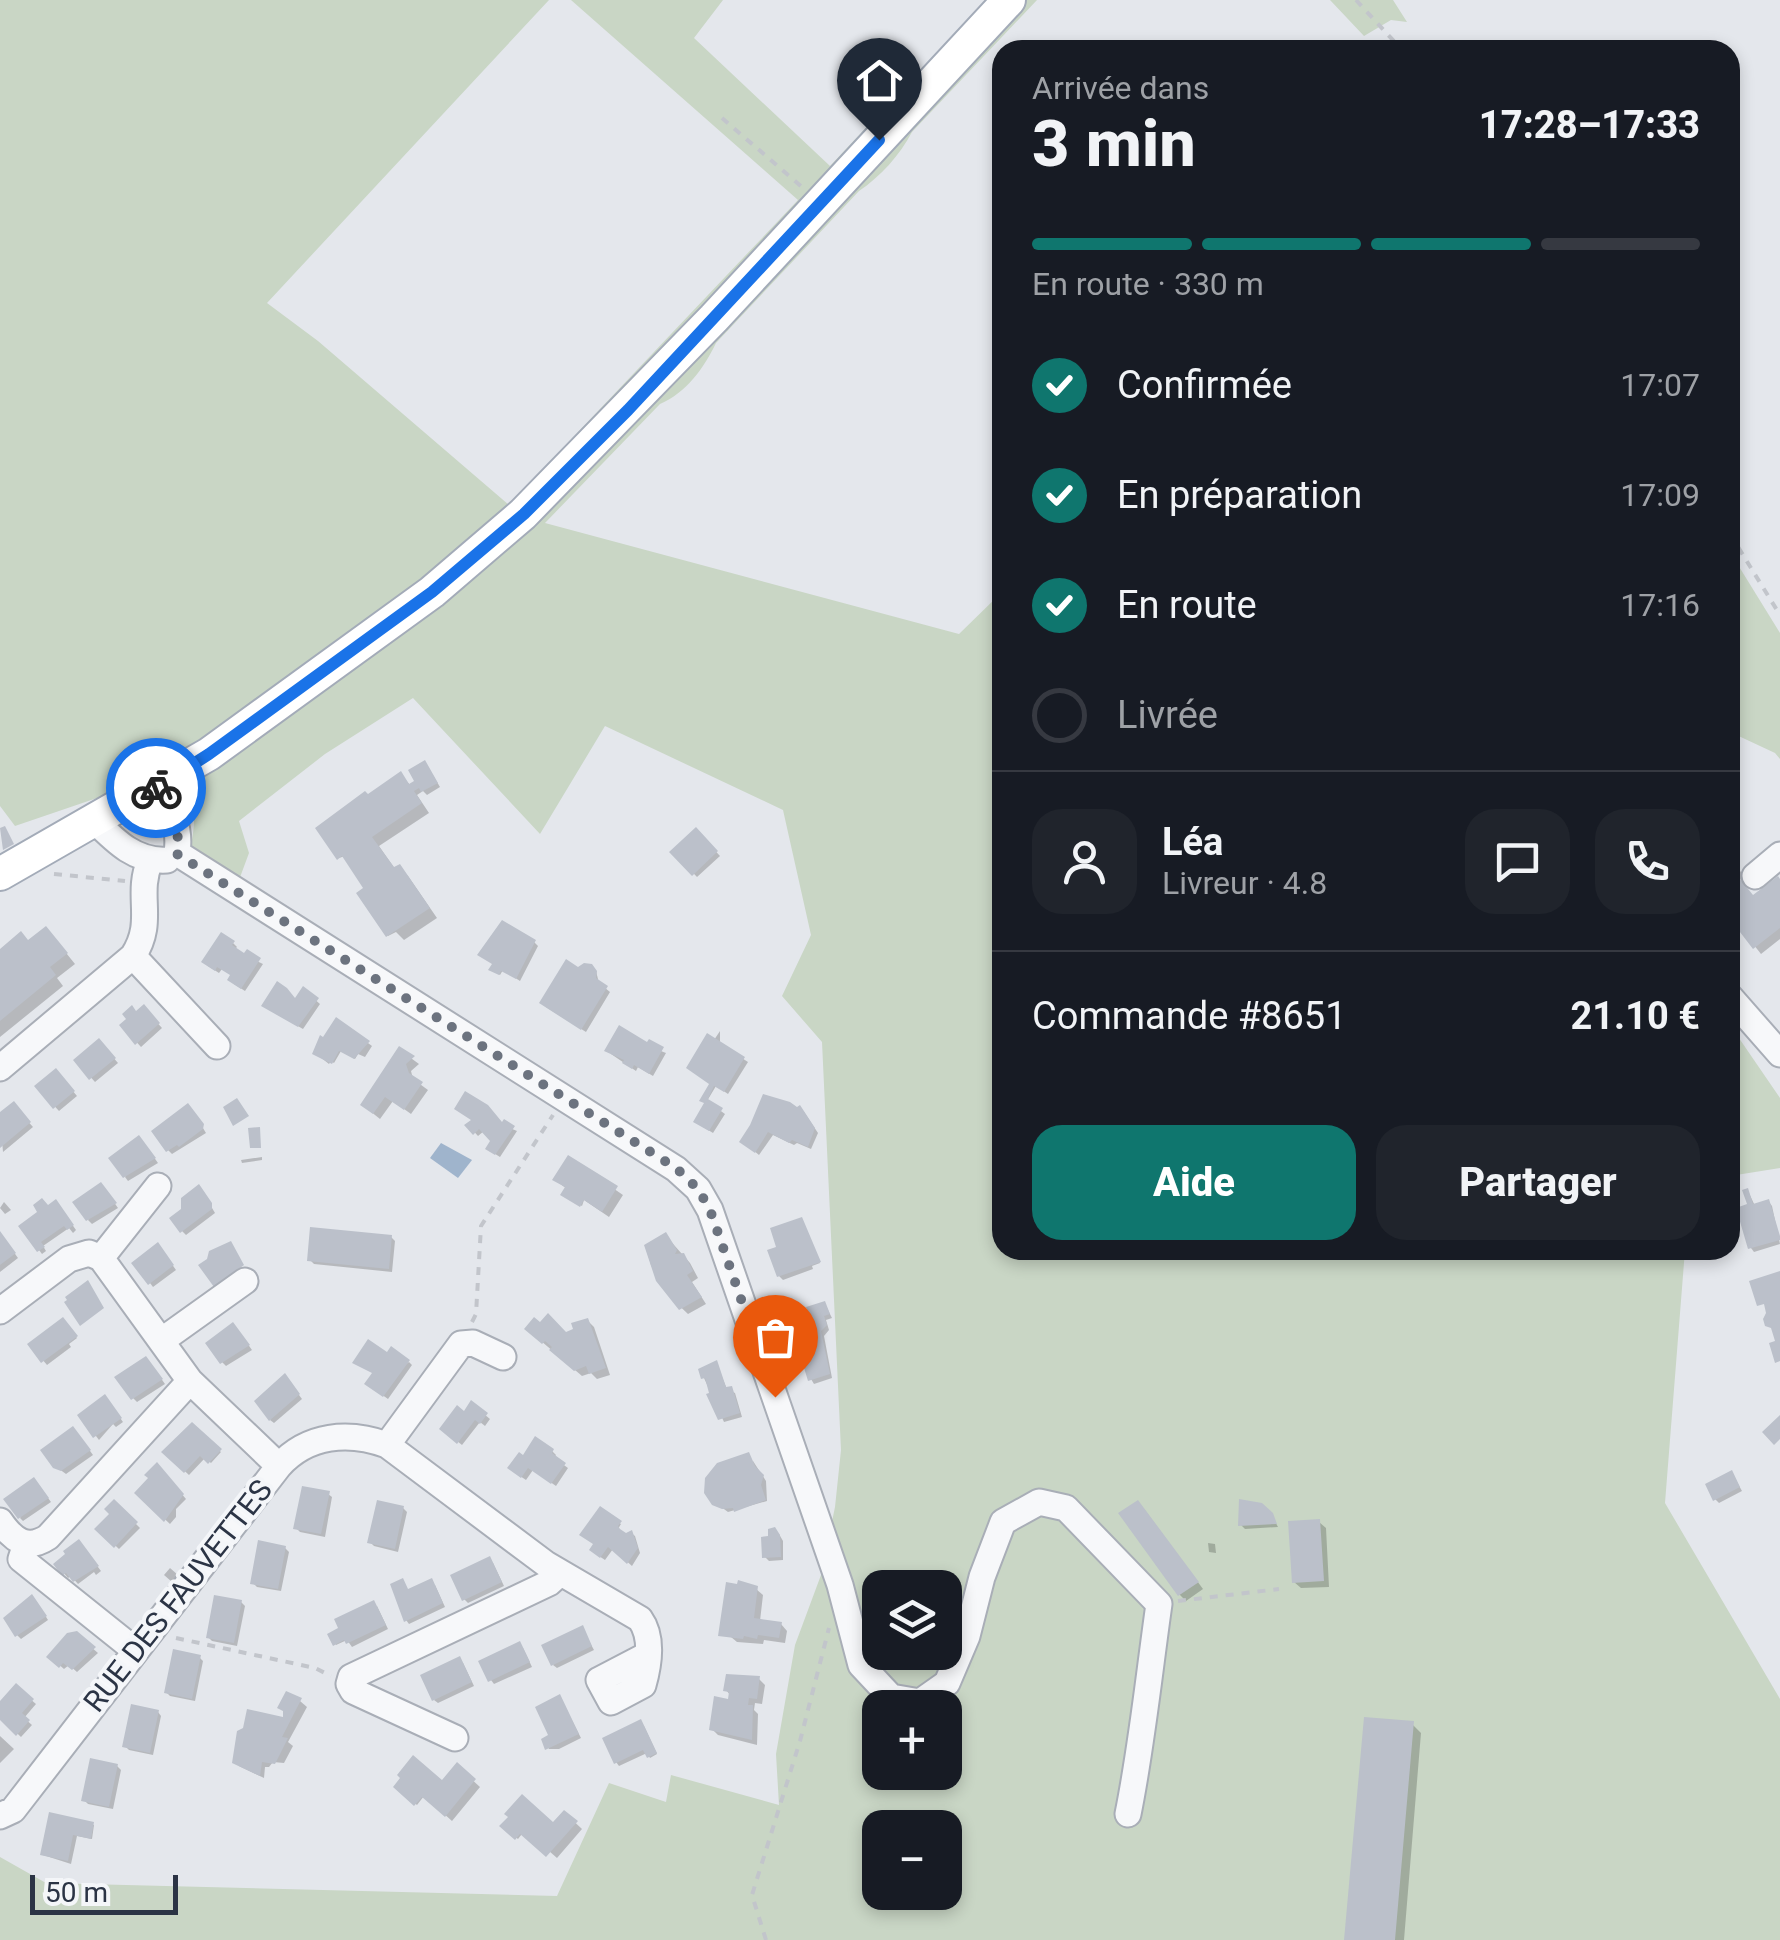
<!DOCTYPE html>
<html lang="fr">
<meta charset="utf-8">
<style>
:root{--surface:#171b24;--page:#20242c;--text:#f1f3f6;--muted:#9ea1a6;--line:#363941;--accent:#0f766e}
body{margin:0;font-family:Roboto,sans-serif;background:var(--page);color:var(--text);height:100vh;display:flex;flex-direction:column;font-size:38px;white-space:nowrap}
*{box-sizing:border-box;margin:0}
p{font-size:32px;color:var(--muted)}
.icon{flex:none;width:55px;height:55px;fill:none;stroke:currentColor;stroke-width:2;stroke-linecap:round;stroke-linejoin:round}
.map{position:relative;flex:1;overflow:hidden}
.side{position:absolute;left:992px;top:40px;width:748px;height:1220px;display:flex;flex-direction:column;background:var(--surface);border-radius:30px;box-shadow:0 5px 15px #0003}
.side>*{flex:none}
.tools{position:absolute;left:862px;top:1570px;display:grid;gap:20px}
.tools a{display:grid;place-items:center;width:100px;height:100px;border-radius:20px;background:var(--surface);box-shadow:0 5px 15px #0003;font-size:50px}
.scale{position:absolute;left:30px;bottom:25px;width:148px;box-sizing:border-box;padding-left:10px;border:5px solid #2b3445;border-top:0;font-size:28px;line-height:35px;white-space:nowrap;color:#2b3445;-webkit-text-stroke:8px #f4f6f9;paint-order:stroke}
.pin{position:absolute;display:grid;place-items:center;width:85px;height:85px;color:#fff;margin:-102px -42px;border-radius:50% 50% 50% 0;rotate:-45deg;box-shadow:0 0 10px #0007}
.pin .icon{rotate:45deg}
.courier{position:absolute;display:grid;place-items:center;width:100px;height:100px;margin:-50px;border:8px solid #1a73e8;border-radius:50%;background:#fff;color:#222;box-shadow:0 2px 12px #0007}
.head em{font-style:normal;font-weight:800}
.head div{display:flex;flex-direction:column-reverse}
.head{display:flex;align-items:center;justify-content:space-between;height:170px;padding:0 40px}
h1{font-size:65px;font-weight:800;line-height:75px}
.bar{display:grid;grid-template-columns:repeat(4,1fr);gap:15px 10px;align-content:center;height:120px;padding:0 40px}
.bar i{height:12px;border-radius:8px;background:var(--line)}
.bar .current{background:var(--accent)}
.bar p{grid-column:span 4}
.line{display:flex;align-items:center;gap:25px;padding:0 40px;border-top:2px solid var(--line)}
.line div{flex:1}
.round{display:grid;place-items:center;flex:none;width:105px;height:105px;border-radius:30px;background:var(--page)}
ol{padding:0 40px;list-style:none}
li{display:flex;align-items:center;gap:30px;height:110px}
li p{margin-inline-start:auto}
li .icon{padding:10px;border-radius:50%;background:var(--accent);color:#fff;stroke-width:4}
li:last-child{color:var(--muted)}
li i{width:55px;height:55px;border:5px solid var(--line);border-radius:50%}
.button{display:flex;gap:20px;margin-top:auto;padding:20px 40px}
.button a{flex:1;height:115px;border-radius:30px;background:var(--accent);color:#fff;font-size:40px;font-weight:800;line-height:115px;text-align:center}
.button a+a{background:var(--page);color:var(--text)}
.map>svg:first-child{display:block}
.green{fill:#c9d6c5;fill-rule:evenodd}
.water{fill:#9fb4cc}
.shadow{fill:#0003}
.building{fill:#bbc0ca}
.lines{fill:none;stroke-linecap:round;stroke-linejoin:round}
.minor-casing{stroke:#a9aeb7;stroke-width:29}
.major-casing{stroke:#a3abb8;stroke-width:36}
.path{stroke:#c2c5cb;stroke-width:4;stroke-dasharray:8 8;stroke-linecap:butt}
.minor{stroke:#f7f8fa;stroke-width:25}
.major{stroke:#fff;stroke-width:32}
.done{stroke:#6c737f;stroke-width:10;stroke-dasharray:0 18}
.route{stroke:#1a73e8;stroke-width:12}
.labels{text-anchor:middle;stroke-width:8;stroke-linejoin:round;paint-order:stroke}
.street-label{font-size:30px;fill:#2b3445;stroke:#f4f6f9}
</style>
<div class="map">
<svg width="1780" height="1940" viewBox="0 0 1780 1940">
<rect width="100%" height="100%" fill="#e4e7ec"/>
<!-- green -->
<path class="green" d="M0,0H549L267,303L318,341L509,505L798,200L571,0H723L694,38L830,166L986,0H1037L912,132C900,155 880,177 859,191L716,343C704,368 686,393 660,404L545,523L959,634L1002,592V1250H1685L1665,1503L1780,1699V1940H0V1857L46,1883L557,1896L609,1783L666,1802L671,1775L779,1805L776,1754L795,1645L821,1575L835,1507L841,1450L822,1042L782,996L811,935L783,810L605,726L540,834L413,698L325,754L239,821L249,853L239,880L189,853C200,809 193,793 169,757L100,797L15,826L0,806ZM880,1588H945V1652H880ZM880,1708H945V1772H880ZM880,1828H945V1892H880Z
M1330,0H1393L1407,22L1391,20L1364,36Z
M1730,552L1780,633V759L1775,753L1730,732Z
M1730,1025L1780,1098V1168L1730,1176Z"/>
<!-- water -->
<path class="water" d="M441,1143L472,1160L458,1178L430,1158Z"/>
<!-- shadow -->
<path class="shadow" d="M428,767L440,787L427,795L423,791L417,795L429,813L379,846L395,869L399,867L408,876L437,918L404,940L396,932L388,936L367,889L345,856L339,858L319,829L401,775L411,786Z
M696,830L720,856L697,877L673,852Z
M1730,858L1744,876L1739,881L1753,898L1780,882V939L1761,954L1731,916L1742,907L1736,901L1730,906Z
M54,938L75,964L57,978L63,986L0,1037V952Z
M534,942L538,946L520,981L503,970L500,975L493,970Z
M233,943L237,947L234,950L263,964L245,991L234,984L232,975L222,969L219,973L208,966Z
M577,969L596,971L599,983L610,992L586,1032L546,1007Z
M304,990L320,1004L303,1029L275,1013L296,1001Z
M144,1008L162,1028L141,1047L122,1026Z
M720,1031V1044L748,1062L728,1094L716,1086L707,1101L725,1114L713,1133L700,1125L708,1103L702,1101L712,1084L714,1040Z
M99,1041L118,1063L95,1082L76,1061Z
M368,1043L372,1046L365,1057L358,1054L355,1059L341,1051L334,1063L331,1061L329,1064L315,1053Z
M648,1046L666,1053L653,1076L638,1067L636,1071L611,1054Z
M400,1050L419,1064L411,1071L413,1079L428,1090L411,1114L393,1101L380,1119L370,1111Z
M56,1071L77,1096L59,1111L39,1089Z
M15,1107L33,1127L3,1152L0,1118Z
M192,1110L206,1133L172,1154L168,1150Z
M804,1112L818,1133L811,1149L797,1143L794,1145L773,1135L759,1155L742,1141Z
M468,1125H503L517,1131L500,1157L492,1152L493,1141L484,1131L478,1136Z
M143,1142L158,1163L128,1181L125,1177Z
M262,1157V1160L242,1163L241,1160Z
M569,1158L623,1195L609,1217L584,1200L582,1206L564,1194L567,1189L555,1180Z
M104,1188L118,1208L92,1224L88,1220Z
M202,1191L215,1213L186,1235L182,1231L183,1210Z
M1748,1191L1755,1206L1769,1202L1772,1206L1780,1244L1754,1252L1751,1248Z
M4,1202L11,1210L5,1214L0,1208Z
M59,1206L76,1230L73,1233L69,1228L43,1246L46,1251L42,1254L39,1250L41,1213Z
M801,1220L820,1263L812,1266L813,1269L783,1280L779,1276L781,1248Z
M0,1233L18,1258L0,1272Z
M666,1236L690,1263L698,1278L692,1282L706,1304L688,1314L668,1295L651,1265L646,1247Z
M391,1237L395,1241L392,1272L314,1264L310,1260Z
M161,1249L176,1270L153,1287L150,1283Z
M825,1304L832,1318L826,1320L829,1330L824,1336L832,1378L814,1384L800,1361Z
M63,1320L77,1338L69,1344L71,1347L47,1365L30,1345Z
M588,1321L594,1327L610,1375L597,1379L591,1373L582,1376L527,1329L566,1335Z
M237,1329L252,1350L226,1366L222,1362Z
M409,1362L412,1365L388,1399L371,1387Z
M150,1363L165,1384L137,1402L133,1398Z
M716,1363L727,1389L735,1393L742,1417L724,1422L704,1378Z
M288,1380L302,1399L274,1423L270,1420Z
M108,1401L123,1422L116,1427L113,1424L99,1440L80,1415Z
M472,1404L490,1419L485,1426L480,1422L462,1445L442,1429L464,1414Z
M192,1426L221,1452L211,1463L205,1458L189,1475L164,1452Z
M77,1433L93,1455L66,1474L55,1466Z
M552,1451L556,1455L554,1458L568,1468L556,1486L533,1470L526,1480L514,1472L524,1458Z
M753,1461L766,1481L767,1501L728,1512L713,1501Z
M157,1465L186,1499L176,1509V1517L170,1524L137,1493L151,1478Z
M1732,1473L1742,1491L1719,1503L1715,1499Z
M38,1484L51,1502L23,1521L20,1518Z
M328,1494L332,1497L325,1537L300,1532L296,1528Z
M114,1502L140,1528L119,1549L98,1529L112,1514Z
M403,1508L407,1512L398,1552L374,1546L370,1542Z
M600,1509L621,1524L618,1529L625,1535L631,1533L635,1536L640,1553L632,1566L613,1549L605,1560L596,1554Z
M1144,1509L1203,1589L1186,1601L1180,1595Z
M1271,1514L1278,1527L1245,1529L1241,1525Z
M1319,1522L1326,1528L1329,1587L1301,1588L1294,1582Z
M779,1534L783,1541V1560L769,1561L765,1557L771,1538Z
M1208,1543L1215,1544L1216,1553L1209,1552Z
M82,1546L101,1571L96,1575L94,1572L78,1584L71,1576L68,1578L56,1564Z
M285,1548L289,1552L281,1591L257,1587L253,1583Z
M493,1563L504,1586L468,1603L464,1599Z
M170,1568L178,1575L172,1582L164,1575Z
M435,1585L445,1607L409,1624L406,1620L408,1592Z
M756,1589L763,1595L760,1621L781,1624L787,1631L785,1643L764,1640L763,1644L737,1642L731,1637Z
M36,1601L48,1620L21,1639L17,1635Z
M241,1602L245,1606L237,1646L212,1641L208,1637Z
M377,1606L388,1629L352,1647L347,1640L336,1645L330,1635Z
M582,1628L594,1650L557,1668L553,1665Z
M76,1634L98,1653L77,1672L69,1665L64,1669L50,1657Z
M523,1648L532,1667L494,1684L491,1680Z
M200,1658L203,1661L195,1701L170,1696L166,1692Z
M463,1663L474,1686L438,1703L434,1700Z
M759,1679L765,1685L762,1704L755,1703L754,1710L758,1714L757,1745L718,1735L712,1729L730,1702L731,1696L726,1690Z
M16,1687L36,1704L24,1718L32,1725L21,1737L0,1717V1705Z
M560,1697L581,1738L559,1749H549L544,1740L552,1736Z
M300,1701L307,1707L288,1742L293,1746L284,1763L273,1762L269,1767H265L264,1778L239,1766Z
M158,1712L161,1716L153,1755L129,1750L125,1746Z
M1412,1724L1421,1733L1404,1940H1347Z
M644,1726L657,1754L650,1758L647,1753L619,1766L616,1762Z
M0,1736L14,1749L0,1763Z
M117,1766L121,1770L113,1809L88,1804L84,1800Z
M457,1766L480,1787L452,1821L424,1796L417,1805L396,1787L443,1784Z
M565,1813L582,1829L557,1858L525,1830L518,1839L503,1826H553Z
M51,1815L94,1825L92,1839L77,1836L71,1864L43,1855Z"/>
<!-- building -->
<path class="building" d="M425,760L438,783L421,792L419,788L414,791L422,803L372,837L394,867L400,864L430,908L386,937L356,893L363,888L342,856L337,860L315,828L365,791L368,794L401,771L409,784L414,781L408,770Z
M5,826L14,844L3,850L0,828Z
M696,827L718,851L692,876L669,852Z
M1730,856L1740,869L1735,873L1753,895L1778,876L1780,879V928L1753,949L1730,919V913L1738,907L1730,897Z
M502,920L536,940L516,979L501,971L499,975L488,970L492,964L477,955Z
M46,926L68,953L50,967L56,975L0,1021V949L21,931L28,940Z
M221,932L235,941L232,945L244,953L247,949L261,958L241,989L227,980L230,975L217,967L215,971L201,962Z
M566,959L578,967L584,963L592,964L597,971L596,978L608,986L581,1030L539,1003Z
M277,981L287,988L295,998L303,986L319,998L298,1027L261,1006Z
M144,1004L160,1023L135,1045L119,1025L126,1019L122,1014L132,1005L136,1011Z
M336,1017L370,1041L354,1059L339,1051L332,1064L312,1054L320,1035L323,1037Z
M619,1025L647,1042L649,1039L664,1047L649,1074L634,1065L632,1069L622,1063L624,1060L604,1051Z
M707,1033L745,1057L724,1092L714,1086L708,1099L723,1108L709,1131L693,1122L704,1103L699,1101L709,1084L686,1068Z
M99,1038L116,1058L89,1080L73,1060Z
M399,1046L415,1056L406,1064L409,1073L423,1082L404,1110L385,1097L373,1114L360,1105Z
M56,1068L75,1091L53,1109L34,1086Z
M465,1091L488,1105L502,1122L504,1119L515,1126L495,1155L485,1149L490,1141L479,1129L473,1135L464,1125L471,1120L454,1109Z
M763,1094L790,1102L797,1107L800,1105L815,1128L808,1147L792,1140L789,1143L768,1132L755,1153L739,1142L750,1125Z
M237,1098L249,1116L233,1126L223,1107Z
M14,1101L31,1122L0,1148V1112Z
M188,1103L204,1124L203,1129L179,1147L177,1145L166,1152L151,1131Z
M260,1127L261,1148H250L248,1128Z
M139,1135L156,1158L123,1178L108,1158Z
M568,1155L618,1186L602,1212L584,1200L580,1207L560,1195L565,1187L552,1180Z
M101,1182L117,1203L86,1221L72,1202Z
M199,1184L212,1203V1209L180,1233L169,1218L181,1209V1198Z
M1748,1188L1753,1204L1769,1199L1780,1236V1240L1748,1249L1736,1208L1747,1204L1742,1190Z
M42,1198L48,1205L56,1199L74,1225L67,1230L64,1226L41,1242L45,1247L37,1252L18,1226L37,1212L33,1205Z
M802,1217L821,1262L777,1277L767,1250L776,1247L770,1228Z
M310,1227L392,1235L389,1269L307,1261Z
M0,1231L16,1253L0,1265Z
M666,1232L677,1250L675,1254L684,1253L693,1271L687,1275L702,1297L679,1310L656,1281L644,1245Z
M231,1241L244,1265L236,1271L234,1279L226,1278L214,1287L198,1265L207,1259L209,1251Z
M158,1242L174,1265L148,1285L131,1263Z
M1780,1271V1361L1775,1363L1769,1343L1775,1341L1771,1328L1765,1326L1763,1319L1766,1313L1764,1304L1757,1306L1749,1281Z
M88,1280L104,1308L80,1326L64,1302L67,1300L65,1297Z
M825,1301L830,1314L824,1316L827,1325L821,1331L830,1374L808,1381L802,1361L798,1362L786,1327L791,1319L808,1313L806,1307Z
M548,1313L566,1332L573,1329L571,1323L588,1318L606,1368L589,1374L586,1366L574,1371L549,1350L552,1347L545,1341L542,1344L524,1329L534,1317L540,1322Z
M63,1317L78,1336L41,1363L27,1344Z
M233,1322L250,1345L220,1364L205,1343Z
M368,1339L387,1352L391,1346L410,1360L383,1397L364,1384L372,1373L352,1363Z
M146,1356L163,1379L131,1400L114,1377Z
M717,1360L726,1387L732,1386L740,1413L718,1420L706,1394L709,1393L705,1378L701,1379L698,1369Z
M285,1373L300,1394L269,1421L254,1401Z
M105,1394L122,1418L93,1438L77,1415Z
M471,1400L488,1413L480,1424L475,1420L457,1444L439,1429L457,1405L464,1411Z
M1780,1415V1439L1774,1445L1762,1432Z
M192,1422L222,1449L208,1464L200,1456L184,1473L161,1452Z
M73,1426L91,1450L61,1471L53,1468L40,1450Z
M535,1436L554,1449L552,1453L566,1463L551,1484L528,1468L521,1478L507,1468L519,1452L523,1455Z
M749,1452L755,1466L764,1475L761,1485L766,1500L734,1512L733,1508L722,1509L712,1505L704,1493L705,1478L717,1463Z
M157,1462L184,1494L164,1522L134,1493L148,1478L144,1475Z
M1732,1470L1740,1487L1713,1501L1705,1484Z
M34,1477L49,1498L18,1519L3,1499Z
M302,1486L330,1491L321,1534L293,1529Z
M114,1499L138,1522L114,1548L94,1529L109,1514L104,1509Z
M1239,1499L1262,1503L1273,1513L1277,1524L1238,1526Z
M377,1500L404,1506L395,1549L367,1543Z
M1138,1500L1199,1582L1178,1596L1118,1513Z
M600,1506L622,1521L618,1526L620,1529L626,1533L632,1530L638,1548L627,1564L608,1547L600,1558L589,1550L593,1544L579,1535Z
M1320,1519L1324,1581L1292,1583L1288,1521Z
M775,1527L780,1535L781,1557L762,1558L761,1537L768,1536V1529Z
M79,1539L99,1566L73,1582L66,1573L62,1576L53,1564L65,1554L63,1551Z
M258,1540L286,1546L278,1589L250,1584Z
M490,1556L502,1582L462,1601L450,1575Z
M403,1578L408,1589L432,1578L443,1603L404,1622L390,1584Z
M738,1580L758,1586L754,1618L782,1622L779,1638L758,1635L757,1639L744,1636L743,1639L718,1636L726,1582L737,1584Z
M32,1594L47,1616L15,1637L3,1618Z
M214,1595L242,1600L234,1643L206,1638Z
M374,1600L386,1625L346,1644L344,1640L333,1646L327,1634L338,1628L334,1619Z
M583,1625L592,1646L551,1666L541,1645Z
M77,1631L96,1647L72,1670L63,1663L59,1668L46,1657L67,1633Z
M520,1641L530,1662L488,1682L478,1661Z
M173,1649L201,1655L192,1699L164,1693Z
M460,1656L472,1682L432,1701L420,1675Z
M726,1674L760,1676L757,1699L749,1698L748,1705H753L752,1740L709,1730L714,1696L728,1699L729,1692L723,1691Z
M16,1683L34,1699L22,1713L30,1720L16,1736L0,1720V1701Z
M286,1691L302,1698L282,1737L288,1738L275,1764L262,1762L260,1776L232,1763L237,1731L243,1728L247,1709L283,1717V1711L277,1708Z
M560,1694L579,1734L545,1750L541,1739L548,1735L535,1707Z
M131,1704L159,1710L150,1753L122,1747Z
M1364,1717L1414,1721L1395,1940H1344Z
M641,1719L657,1753L647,1758L643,1750L614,1764L602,1738Z
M413,1755L442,1780L457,1762L476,1779L445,1817L422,1797L414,1806L393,1787L400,1778L397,1775Z
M90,1758L118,1764L109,1807L81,1801Z
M522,1794L553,1822L564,1810L578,1821L546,1857L520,1834L515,1840L499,1826L508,1817L504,1814Z
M49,1812L94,1822L91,1839L73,1835L68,1861L40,1855Z"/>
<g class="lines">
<defs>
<path id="minor" d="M155,787C171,809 181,826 177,853
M95,821C116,842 136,862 167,860
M177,853L676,1169L698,1189L710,1210L840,1585L861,1665L891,1697L920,1702L947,1683L967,1636L982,1577L1003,1522L1039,1502L1066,1508L1159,1604C1149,1674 1142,1745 1128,1814
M1755,876L1780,855
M133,956L217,1046
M1730,997L1780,1054
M0,1068L133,956C156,921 135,896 150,861
M101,1258L190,1381L279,1466
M0,1311L69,1259L89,1253L101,1258L158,1186
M161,1341L245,1281
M387,1445L461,1344L473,1343L503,1357
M0,1521C13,1540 27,1551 48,1537L190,1381
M26,1544L21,1559L136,1651
M455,1738L353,1691L349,1684L351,1677L549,1583L560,1573
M0,1816L13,1810L279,1466C308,1434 349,1431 387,1445L546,1564L640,1619C653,1637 649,1664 643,1685L611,1702L599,1680L645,1656"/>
<path id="major" d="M0,874L209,754L432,592L523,514L714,318L1009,0"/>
</defs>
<!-- minor casing -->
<use href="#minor" class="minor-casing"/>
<!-- major casing -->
<use href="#major" class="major-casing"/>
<!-- path -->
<path class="path" d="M1356,0L1402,50
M722,118L802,187
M1730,534L1780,615
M54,874L125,881
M472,1322L476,1314L481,1226L553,1115
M1178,1601L1279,1589
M176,1638L315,1668L331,1676
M766,1940L752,1895L800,1741L829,1628"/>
<!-- minor -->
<use href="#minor" class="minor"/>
<!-- major -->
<use href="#major" class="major"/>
</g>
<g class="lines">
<!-- done -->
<path class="done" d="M156,788C171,810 181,827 177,854L676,1168L698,1189L710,1210L775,1397"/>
<!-- route -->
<path class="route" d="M156,788L209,754L432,592L524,514L628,410L879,140"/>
</g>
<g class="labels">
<!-- street labels -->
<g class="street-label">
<text transform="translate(178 1596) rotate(-52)" y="10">RUE DES FAUVETTES</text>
</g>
</g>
</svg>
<div class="tools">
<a><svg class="icon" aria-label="layers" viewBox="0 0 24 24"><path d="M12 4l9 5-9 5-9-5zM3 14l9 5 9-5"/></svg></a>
<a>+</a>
<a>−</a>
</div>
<div class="scale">50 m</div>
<div class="pin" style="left:775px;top:1397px;background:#ea580c"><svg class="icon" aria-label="bag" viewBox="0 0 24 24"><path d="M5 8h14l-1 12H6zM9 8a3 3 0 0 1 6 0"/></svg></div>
<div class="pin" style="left:879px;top:140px;background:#1f2937"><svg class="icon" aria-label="home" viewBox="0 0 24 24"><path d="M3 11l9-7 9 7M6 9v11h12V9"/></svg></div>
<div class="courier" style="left:156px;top:788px"><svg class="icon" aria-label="bike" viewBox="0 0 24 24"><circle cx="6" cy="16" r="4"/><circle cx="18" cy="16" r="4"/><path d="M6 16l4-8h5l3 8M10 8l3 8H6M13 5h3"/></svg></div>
<section class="side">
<div class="head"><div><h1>3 min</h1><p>Arrivée dans</p></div><em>17:28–17:33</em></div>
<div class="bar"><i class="current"></i><i class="current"></i><i class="current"></i><i></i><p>En route · 330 m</p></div>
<ol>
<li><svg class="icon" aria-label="check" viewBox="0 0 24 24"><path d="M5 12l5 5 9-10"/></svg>Confirmée<p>17:07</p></li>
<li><svg class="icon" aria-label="check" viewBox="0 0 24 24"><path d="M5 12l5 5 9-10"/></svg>En préparation<p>17:09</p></li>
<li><svg class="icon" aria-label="check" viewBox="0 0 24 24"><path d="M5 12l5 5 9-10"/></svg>En route<p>17:16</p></li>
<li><i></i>Livrée</li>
</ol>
<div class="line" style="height:180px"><a class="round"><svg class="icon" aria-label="person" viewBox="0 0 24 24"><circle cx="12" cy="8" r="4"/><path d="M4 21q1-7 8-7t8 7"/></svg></a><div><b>Léa</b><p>Livreur · 4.8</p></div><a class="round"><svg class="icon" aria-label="chat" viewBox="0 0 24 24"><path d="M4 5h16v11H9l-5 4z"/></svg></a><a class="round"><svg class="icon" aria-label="phone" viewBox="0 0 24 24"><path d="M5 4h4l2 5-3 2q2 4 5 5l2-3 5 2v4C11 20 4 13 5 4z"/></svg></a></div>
<div class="line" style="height:130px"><div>Commande #8651</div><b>21.10 €</b></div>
<div class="button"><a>Aide</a><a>Partager</a></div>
</section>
</div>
